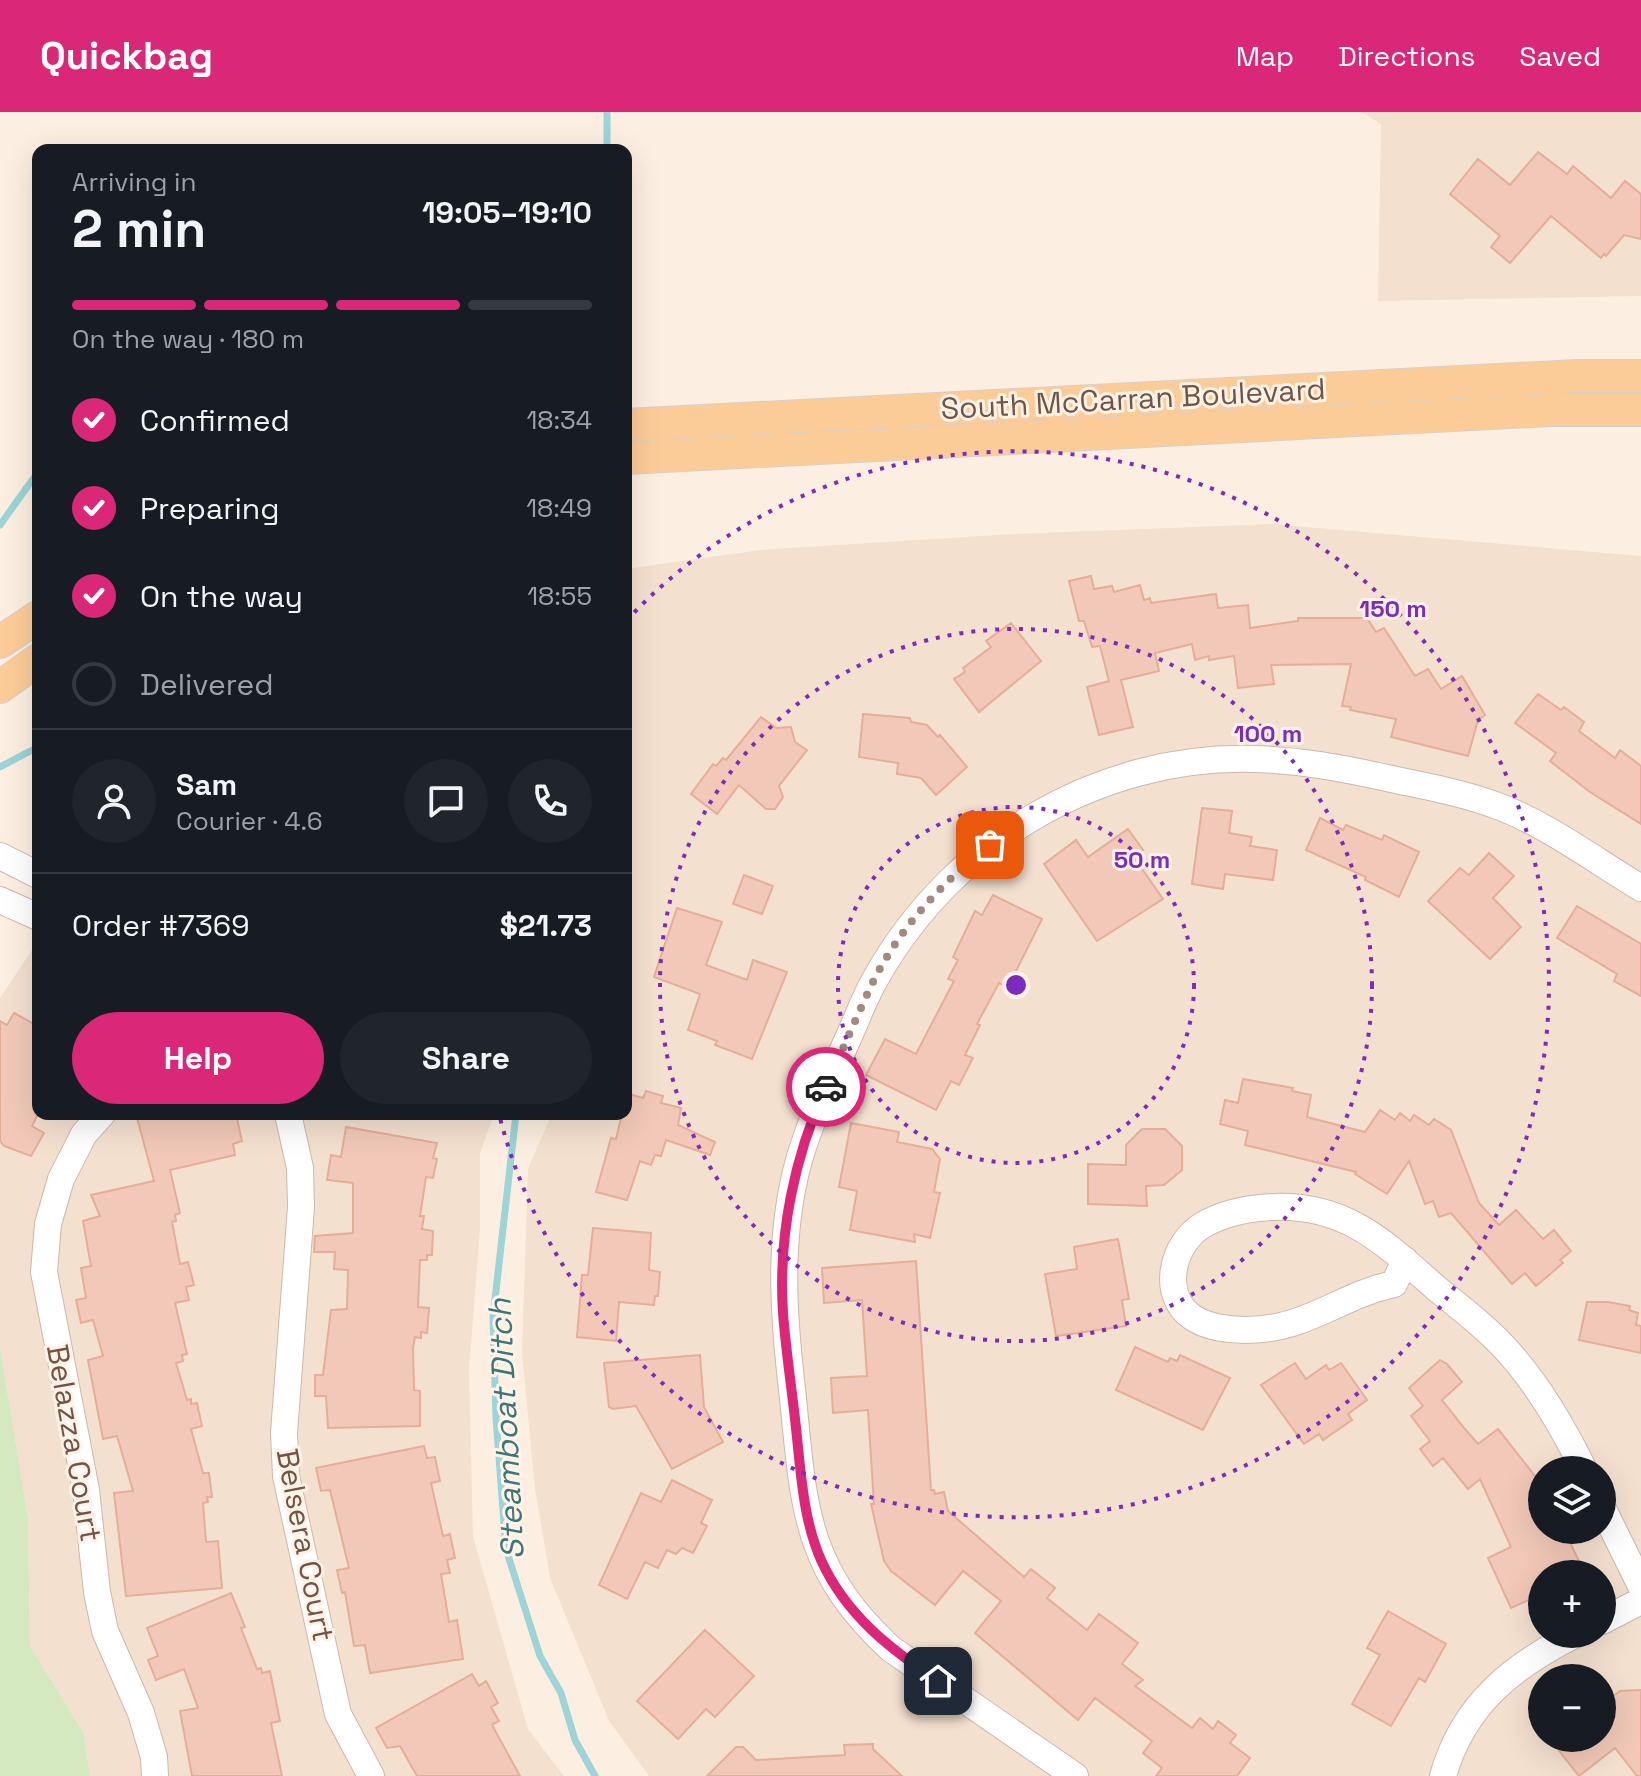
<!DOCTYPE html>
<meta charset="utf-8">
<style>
:root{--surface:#171b24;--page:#20242c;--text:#f1f3f6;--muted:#9ea1a6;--line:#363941;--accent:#db2777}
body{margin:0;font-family:"Space Grotesk",sans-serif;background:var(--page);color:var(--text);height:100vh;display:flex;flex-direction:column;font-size:30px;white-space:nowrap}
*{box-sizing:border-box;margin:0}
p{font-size:26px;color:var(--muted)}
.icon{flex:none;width:44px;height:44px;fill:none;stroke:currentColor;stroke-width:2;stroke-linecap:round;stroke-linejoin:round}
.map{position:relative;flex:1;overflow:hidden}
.sheet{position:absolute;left:32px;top:32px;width:600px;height:976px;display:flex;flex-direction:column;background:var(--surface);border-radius:16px;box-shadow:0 8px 32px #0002}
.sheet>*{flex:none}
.buttons{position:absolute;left:1528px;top:1344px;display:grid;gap:16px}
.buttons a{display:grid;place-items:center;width:88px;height:88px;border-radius:50%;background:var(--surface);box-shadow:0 8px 32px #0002;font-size:40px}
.pin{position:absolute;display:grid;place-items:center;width:68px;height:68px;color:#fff;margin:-34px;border-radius:16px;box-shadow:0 4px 12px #0006}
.courier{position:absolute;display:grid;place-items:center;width:80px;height:80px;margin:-40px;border:6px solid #db2777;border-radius:50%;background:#fff;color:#222;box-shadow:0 2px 10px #0007}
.overview em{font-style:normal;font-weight:700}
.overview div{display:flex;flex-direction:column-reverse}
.overview{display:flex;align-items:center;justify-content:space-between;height:136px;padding:0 40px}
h1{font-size:52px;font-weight:700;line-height:60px}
.bar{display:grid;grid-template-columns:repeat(4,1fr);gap:12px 8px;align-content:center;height:96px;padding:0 40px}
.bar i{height:10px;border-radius:6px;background:var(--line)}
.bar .active{background:var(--accent)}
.bar p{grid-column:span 4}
.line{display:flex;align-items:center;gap:20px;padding:0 40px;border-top:2px solid var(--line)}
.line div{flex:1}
.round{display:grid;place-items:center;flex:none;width:84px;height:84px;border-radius:42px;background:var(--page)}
ol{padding:0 40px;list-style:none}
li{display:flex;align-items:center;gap:24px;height:88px}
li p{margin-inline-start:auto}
li .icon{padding:8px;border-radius:50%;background:var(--accent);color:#fff;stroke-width:4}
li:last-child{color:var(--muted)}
li i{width:44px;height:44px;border:4px solid var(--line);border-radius:50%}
.button{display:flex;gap:16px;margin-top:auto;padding:16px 40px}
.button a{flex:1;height:92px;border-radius:48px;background:var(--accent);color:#fff;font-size:32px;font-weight:700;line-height:92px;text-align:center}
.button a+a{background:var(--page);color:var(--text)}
header{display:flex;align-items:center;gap:48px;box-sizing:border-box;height:112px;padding:0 40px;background:var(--accent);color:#fff}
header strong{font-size:38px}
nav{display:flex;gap:44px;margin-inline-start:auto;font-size:28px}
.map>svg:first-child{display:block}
.residential{fill:#f4e0cf;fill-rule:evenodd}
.green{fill:#d5e9c0}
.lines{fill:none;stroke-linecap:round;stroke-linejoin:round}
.stream{stroke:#9cd4d7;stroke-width:7}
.building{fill:#f2c9b8;stroke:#e4ae99;stroke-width:2}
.minor-casing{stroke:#cfb7ab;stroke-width:28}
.major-casing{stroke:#d8cfcc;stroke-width:34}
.minor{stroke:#fff;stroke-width:26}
.major{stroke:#fccc98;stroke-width:32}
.done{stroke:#a38a7e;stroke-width:8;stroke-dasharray:0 14.4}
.route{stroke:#db2777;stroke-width:10}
.ring{fill:none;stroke:#7b2cbf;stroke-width:4;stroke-dasharray:4 8}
.labels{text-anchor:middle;stroke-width:6;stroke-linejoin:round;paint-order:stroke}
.street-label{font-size:30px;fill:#735348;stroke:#fff3e7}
.water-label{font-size:32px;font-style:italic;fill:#3c7679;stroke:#fff3e7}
.centre{fill:#7b2cbf;stroke:#fff3e7;stroke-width:4}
.ring-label{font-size:24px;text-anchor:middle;font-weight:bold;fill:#7b2cbf;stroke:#fff3e7;stroke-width:6;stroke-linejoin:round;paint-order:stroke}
</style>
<header>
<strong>Quickbag</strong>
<nav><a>Map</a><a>Directions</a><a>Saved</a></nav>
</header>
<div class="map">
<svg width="1641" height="1664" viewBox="0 0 1641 1664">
<rect width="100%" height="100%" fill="#fcefe1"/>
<!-- residential -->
<path class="residential" d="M1361,0H1641V184L1378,189L1381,12Z
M1271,412L1641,444V1664H649L609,1609L550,1466L535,1377L522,1241L528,1056L552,1002H626V457L760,438L1013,422ZM1542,1358H1602V1418H1542ZM1542,1462H1602V1522H1542ZM1542,1566H1602V1626H1542Z
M38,829V1002H494L480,1041V1117L469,1258L473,1424L528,1617L564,1664H90L84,1622L30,1534L28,1406L0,1235V886Z"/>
<!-- green -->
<path class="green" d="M0,1235L28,1406L30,1534L84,1622L90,1664H0Z"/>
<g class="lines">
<!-- stream -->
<path class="stream" d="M607,38V0
M0,413L38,360
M0,655L38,635
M516,1002L493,1205L496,1306L506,1437L540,1544L561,1581L575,1628L595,1664"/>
</g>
<!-- building -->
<path class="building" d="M1538,40L1567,62L1573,54L1611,86L1625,69L1641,82V127L1624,123L1606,144L1604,142L1601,146L1551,104L1510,151L1491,135L1500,124L1450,82L1478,47L1510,73Z
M1091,464L1094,477L1112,474L1114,480L1140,473L1144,488L1150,486L1151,491L1216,482L1218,496L1248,493L1250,516L1298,509V506H1367L1376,520L1384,516L1415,564L1428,557L1441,577L1462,564L1485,603L1478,608L1468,644L1391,625L1396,607L1350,598L1351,595L1342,594L1351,552L1271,553L1274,572L1238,576L1234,544L1209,548V544L1195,548L1192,532L1155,541L1159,559L1121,568L1133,615L1099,623L1087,575L1109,569L1100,534L1092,535L1084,509H1079L1069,469Z
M1011,511L1041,549L979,600L954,567L965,560L963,556L991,535L986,529Z
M1538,582L1561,598L1564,595L1584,610L1579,619L1615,646L1620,638L1641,654V712L1590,680L1550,649L1556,641L1515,611Z
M863,602L910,606L911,610L927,613L938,625L940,623L967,655L936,683L921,666L897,662L898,651L859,645Z
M761,605L776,616L791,615L795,630L807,638L779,674L783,685L775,697H766L739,673L717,702L691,682L713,652L716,654L723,646L726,648Z
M1202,696L1232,699L1229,721L1252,725L1250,734L1277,738L1273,768L1225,762L1223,777L1192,772Z
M1320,706L1343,718L1346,713L1382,728L1384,723L1419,740L1399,785L1365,768L1366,765L1306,738Z
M1128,717L1143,738L1133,744L1163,787L1097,829L1044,752L1076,728L1088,745Z
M1489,741L1514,764L1493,786L1521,815L1490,847L1428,789L1460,756L1469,763Z
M744,763L773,774L762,802L733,792Z
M993,783L1042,807L1008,875L999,871L977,912L980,913L965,943L973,946L959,973L951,969L936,998L866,963L885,927L916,942L954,869L948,867L958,848L953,845L975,799L982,803Z
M1577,794L1641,832V884L1614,869L1617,862L1557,826Z
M677,796L722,810L706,853L747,868L753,848L787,860L752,947L715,933L717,929L688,918L700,882L654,865Z
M14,901L38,914V1002L32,1014L44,1021L31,1044L4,1034L0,1029V909L7,913Z
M1243,967L1293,976L1292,979L1311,983L1307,1005L1365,1020L1380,998L1395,1008L1400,1001L1410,1009L1414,1003L1429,1013L1434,1007L1451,1018L1479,1091L1499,1113L1516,1098L1543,1127L1554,1118L1571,1139L1560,1148L1563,1151L1536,1174L1525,1161L1512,1172L1451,1101L1439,1105L1433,1089L1425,1092L1409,1049L1387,1082L1355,1062L1356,1060L1245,1033L1248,1019L1220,1012L1225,988L1238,991Z
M646,979L663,984L661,991L681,996L678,1013L715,1030L710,1043L666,1028L661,1044L655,1043L651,1053L640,1049L627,1088L596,1080L611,1026L616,1027L622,1002H626V981L643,986Z
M136,1002H236L242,1029L233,1032L235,1043L170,1058L180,1101L175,1103L176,1109L172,1110L180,1152L188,1150L194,1173L186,1175L189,1188L175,1191L187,1242L182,1243L183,1249L176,1251L187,1288L191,1287V1292L197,1291L202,1314L191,1317L203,1361H209L212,1385H207L208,1390L203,1391L206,1430L218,1429L222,1476L126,1484L114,1381L133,1379L117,1324L103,1327L88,1248L103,1244L93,1208L81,1211L76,1188L86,1186L81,1156L91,1154L83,1109L100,1104L91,1083L154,1069Z
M851,1011L899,1020L897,1030L932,1037L940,1047L934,1080L940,1081L930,1126L914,1122L915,1130L850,1118L857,1079L839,1075Z
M346,1015L437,1031L433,1046L437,1047L433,1066L426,1065L420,1104H424L422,1117L433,1119L432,1143H427V1148H420L418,1195L429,1196L427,1221L421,1220V1226L415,1225L413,1236L414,1278L420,1279V1314L328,1316L326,1284H315V1263H323L331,1198L347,1197L348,1158L334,1157L335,1140H314L315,1124L353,1121V1071L327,1068L331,1043L341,1045Z
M1142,1017H1165L1182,1034V1058L1164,1073L1146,1074L1147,1094L1088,1092V1052L1126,1053V1033Z
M593,1116L651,1121L649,1158L660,1160L658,1184H655L654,1193L619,1190L616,1229L577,1225L582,1163H588Z
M1118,1127L1129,1187L1122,1188L1126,1214L1056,1224L1045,1162L1077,1157L1074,1135Z
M916,1149L931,1378H934L935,1382L944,1380L948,1399L1024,1465L1031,1457L1055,1476L1047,1486L1087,1518L1099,1502L1138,1531L1122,1552L1143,1568L1135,1574L1192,1616L1200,1606L1213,1617L1218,1609L1236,1623L1230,1631L1250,1646L1237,1664H1156L1162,1656L1143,1641L1152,1629L1095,1586L1078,1608L975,1521L1001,1489L963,1459L935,1493L891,1459L884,1449L871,1392H874L868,1298L833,1301L831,1266L867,1264L862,1188L824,1191L822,1156Z
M1587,1190H1608L1630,1194L1629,1198L1638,1201L1636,1213L1641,1214V1241L1579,1228Z
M1135,1235L1168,1250L1170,1246L1177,1249L1180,1243L1230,1266L1203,1318L1116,1278Z
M700,1243L704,1295L723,1330L672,1357L636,1294L613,1297L609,1295L604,1251Z
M1440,1248L1447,1252L1462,1270L1442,1288L1465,1317L1478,1332L1498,1317L1535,1364L1542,1361V1418H1564L1585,1462H1542V1482L1511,1496L1488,1446L1511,1435L1480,1367L1468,1377L1443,1346L1433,1354L1420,1337L1430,1329L1411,1304L1423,1294L1409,1276Z
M1295,1251L1306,1267L1326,1253L1329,1258L1341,1251L1367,1288L1348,1302L1352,1308L1323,1328L1319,1322L1304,1332L1261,1273Z
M424,1334L427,1346L435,1345L440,1369L431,1371L443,1424L450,1422L455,1446L447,1448L450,1461L441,1462L449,1510L457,1508L463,1547L370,1561L365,1533L354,1534L345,1480L342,1481L337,1458L349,1456L330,1378L321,1379L316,1356Z
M672,1368L712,1388L701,1411L707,1414L693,1441L682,1436L676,1442L667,1438L658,1456L645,1450L627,1487L599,1473L641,1381L661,1390Z
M231,1481L245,1515L241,1516L257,1557L261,1556L262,1561L270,1559L280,1609L271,1611L282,1664H192L180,1599L198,1596L184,1557L156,1568L148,1548L158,1544L147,1516Z
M1388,1499L1446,1532L1425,1570L1419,1566L1391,1614L1352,1592L1380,1543L1367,1536Z
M705,1518L754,1564L715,1605L706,1597L678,1627L637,1589Z
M472,1562L479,1574L486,1569L498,1591L491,1595L499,1609L492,1613L520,1664H417L400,1634L387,1636L376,1616Z
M1641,1578V1664H1637L1615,1636L1579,1664L1549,1626H1602V1603L1608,1588L1620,1579Z
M873,1632V1637L902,1664H707L736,1635H743L756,1648L845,1643L844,1633Z"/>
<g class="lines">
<defs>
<path id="minor" d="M0,744L38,763
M0,788L38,805
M102,1002L84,1022L61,1067L48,1112L44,1160L86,1378L97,1480L105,1519L141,1601L154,1645L155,1664
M288,1002L300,1056L301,1095L284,1321L286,1364L338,1602L371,1664
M1405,1148L1394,1172C1338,1184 1308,1218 1245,1218C1229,1218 1206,1215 1192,1205C1160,1183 1172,1131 1203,1113C1224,1101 1249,1096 1273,1095C1346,1092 1385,1131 1436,1176C1458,1194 1481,1211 1501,1232C1536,1268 1562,1313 1584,1358
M1602,1395L1641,1474
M1602,1509L1641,1489
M1075,1664L891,1537C802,1455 804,1391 792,1277C783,1200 778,1124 799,1048C812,1004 832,963 850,922C859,902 866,882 877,864C953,730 1098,643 1253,647C1299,648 1342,656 1387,666C1423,674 1460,680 1495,693C1547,712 1594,748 1641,776
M1443,1664C1463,1593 1512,1554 1576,1522"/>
<path id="major" d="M626,313L1577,264H1641
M626,346L1551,298H1641
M0,530L38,505
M0,575L38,548"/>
</defs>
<!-- minor casing -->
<use href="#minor" class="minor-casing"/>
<!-- major casing -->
<use href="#major" class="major-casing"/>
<!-- minor -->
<use href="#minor" class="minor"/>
<!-- major -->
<use href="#major" class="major"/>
</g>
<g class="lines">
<!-- done -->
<path class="done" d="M826,975C842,940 857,903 874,868C900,816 943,769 990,733"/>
<!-- route -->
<path class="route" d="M826,975C794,1045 778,1124 783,1201C786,1240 792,1278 796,1316C801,1361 803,1407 821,1448C846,1503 890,1537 938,1569"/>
</g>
<!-- distance rings -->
<g class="ring">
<circle cx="1016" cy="873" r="178"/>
<circle cx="1016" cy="873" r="356"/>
<path d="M626 509A533 533 0 1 1 500 1006"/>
</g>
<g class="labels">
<!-- street labels -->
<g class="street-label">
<text transform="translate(1133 287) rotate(-3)" y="10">South McCarran Boulevard</text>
<text transform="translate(74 1331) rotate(80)" y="10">Belazza Court</text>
<text transform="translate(305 1433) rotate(79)" y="10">Belsera Court</text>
</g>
<!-- water labels -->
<g class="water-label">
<text transform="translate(506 1317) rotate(-93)" y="11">Steamboat Ditch</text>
</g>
</g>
<circle cx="1016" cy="873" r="12" class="centre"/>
<g class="ring-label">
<text x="1393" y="505">150 m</text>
<text x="1268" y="630">100 m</text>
<text x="1142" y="756">50 m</text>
</g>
</svg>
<div class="buttons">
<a><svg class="icon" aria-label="layers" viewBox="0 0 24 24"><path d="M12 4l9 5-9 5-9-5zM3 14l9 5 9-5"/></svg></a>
<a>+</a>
<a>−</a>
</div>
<div class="pin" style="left:990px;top:733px;background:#ea580c"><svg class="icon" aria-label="bag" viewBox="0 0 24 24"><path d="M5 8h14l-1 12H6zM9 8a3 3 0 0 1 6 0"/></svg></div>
<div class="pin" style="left:938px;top:1569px;background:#1f2937"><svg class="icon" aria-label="home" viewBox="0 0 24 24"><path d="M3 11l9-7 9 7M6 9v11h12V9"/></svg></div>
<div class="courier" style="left:826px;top:975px"><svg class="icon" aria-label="car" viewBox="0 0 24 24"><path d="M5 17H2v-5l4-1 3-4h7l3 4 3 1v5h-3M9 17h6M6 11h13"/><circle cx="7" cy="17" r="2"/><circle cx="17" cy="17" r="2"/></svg></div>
<section class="sheet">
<div class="overview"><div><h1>2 min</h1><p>Arriving in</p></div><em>19:05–19:10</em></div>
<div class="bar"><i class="active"></i><i class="active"></i><i class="active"></i><i></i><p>On the way · 180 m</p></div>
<ol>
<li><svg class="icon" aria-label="check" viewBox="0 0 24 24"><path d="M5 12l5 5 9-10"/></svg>Confirmed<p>18:34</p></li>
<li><svg class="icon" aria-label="check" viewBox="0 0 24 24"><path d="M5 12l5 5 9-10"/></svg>Preparing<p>18:49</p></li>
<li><svg class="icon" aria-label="check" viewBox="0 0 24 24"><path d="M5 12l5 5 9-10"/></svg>On the way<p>18:55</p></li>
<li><i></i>Delivered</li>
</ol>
<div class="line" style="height:144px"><a class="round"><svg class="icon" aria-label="person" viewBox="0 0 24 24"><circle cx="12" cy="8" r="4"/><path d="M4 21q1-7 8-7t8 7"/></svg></a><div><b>Sam</b><p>Courier · 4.6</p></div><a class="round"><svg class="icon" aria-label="chat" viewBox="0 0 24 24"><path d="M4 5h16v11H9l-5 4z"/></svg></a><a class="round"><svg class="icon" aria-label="phone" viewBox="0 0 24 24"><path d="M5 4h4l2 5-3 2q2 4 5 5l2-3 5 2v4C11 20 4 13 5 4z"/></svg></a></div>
<div class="line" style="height:104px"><div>Order #7369</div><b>$21.73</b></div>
<div class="button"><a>Help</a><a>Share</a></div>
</section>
</div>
